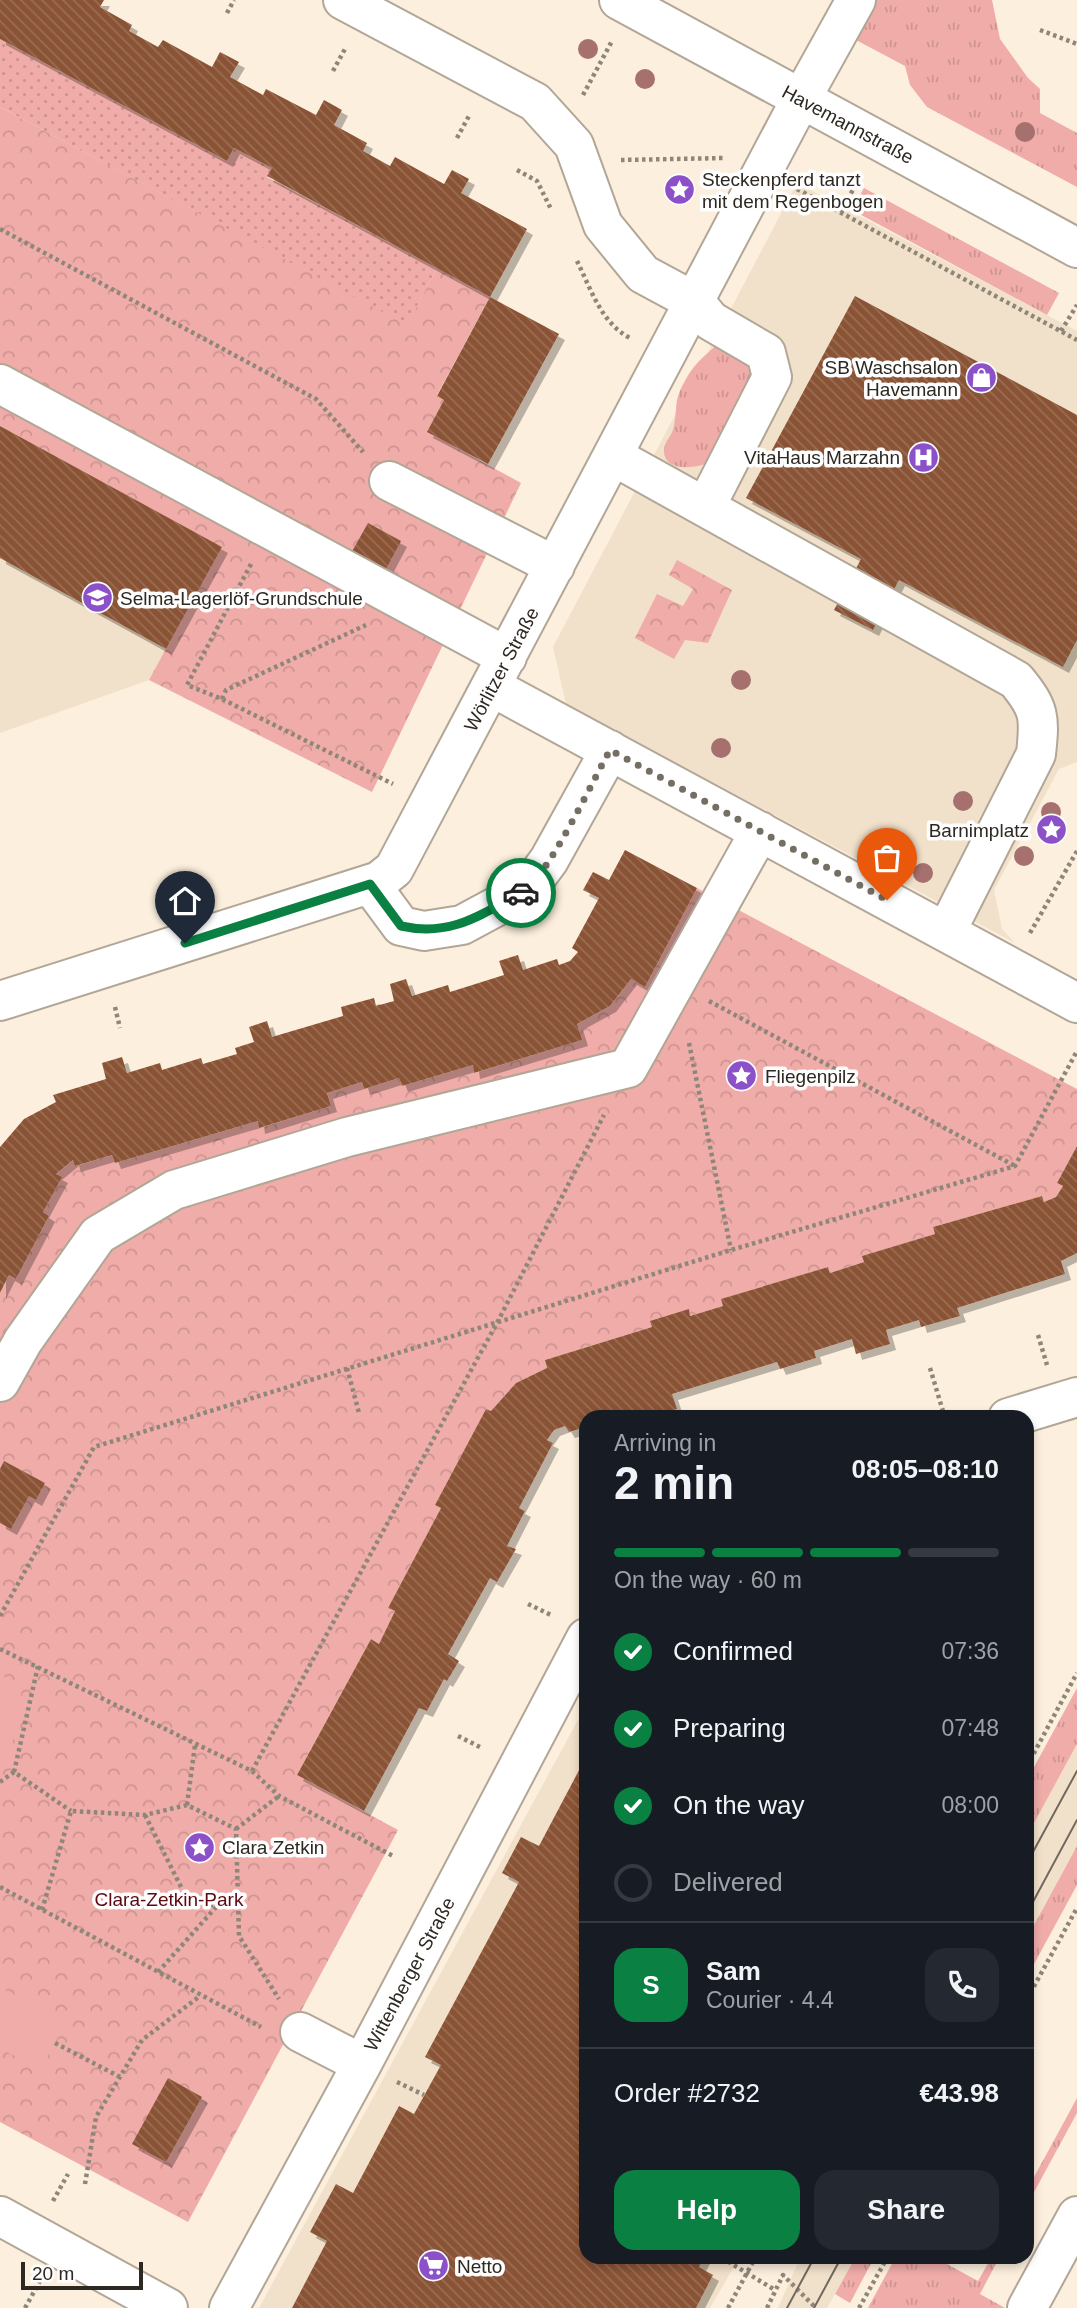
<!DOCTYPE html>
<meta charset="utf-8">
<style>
:root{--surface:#171b24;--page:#242831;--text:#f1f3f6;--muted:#9ea1a6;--line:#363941;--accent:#0b8043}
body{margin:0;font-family:Arial,sans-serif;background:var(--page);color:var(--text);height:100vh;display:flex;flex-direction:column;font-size:26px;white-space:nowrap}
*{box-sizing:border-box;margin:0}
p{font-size:23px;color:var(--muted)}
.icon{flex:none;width:38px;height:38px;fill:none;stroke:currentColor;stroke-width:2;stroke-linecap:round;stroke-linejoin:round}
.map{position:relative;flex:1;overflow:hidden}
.panel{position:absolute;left:579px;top:1410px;width:455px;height:854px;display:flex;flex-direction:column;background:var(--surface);border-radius:21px;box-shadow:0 4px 10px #0003}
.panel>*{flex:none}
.scale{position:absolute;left:21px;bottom:18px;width:122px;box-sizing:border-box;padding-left:7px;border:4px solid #2d2821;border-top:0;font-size:19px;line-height:24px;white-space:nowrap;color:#2d2821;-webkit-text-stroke:5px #fefefe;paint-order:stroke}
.pin{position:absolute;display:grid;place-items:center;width:60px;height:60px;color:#fff;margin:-72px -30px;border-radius:50% 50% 50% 0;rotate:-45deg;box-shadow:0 0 7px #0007}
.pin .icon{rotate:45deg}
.courier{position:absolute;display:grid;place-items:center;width:70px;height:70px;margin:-35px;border:5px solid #0b8043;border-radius:50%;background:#fff;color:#222;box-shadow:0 2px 9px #0007}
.summary em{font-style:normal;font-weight:700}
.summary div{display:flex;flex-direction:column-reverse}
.summary{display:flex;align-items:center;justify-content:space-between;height:119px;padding:0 35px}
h1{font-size:46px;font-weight:700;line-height:52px}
.bar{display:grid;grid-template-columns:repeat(4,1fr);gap:10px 7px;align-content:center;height:84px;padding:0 35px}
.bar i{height:9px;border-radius:5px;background:var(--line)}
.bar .active{background:var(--accent)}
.bar p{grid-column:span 4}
.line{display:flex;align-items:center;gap:18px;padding:0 35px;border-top:2px solid var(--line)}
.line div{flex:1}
.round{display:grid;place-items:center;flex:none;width:74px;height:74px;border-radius:21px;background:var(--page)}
ol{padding:0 35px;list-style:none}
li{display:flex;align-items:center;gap:21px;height:77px}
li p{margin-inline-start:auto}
li .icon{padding:7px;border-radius:50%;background:var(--accent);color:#fff;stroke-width:4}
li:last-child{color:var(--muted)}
li i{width:38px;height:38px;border:4px solid var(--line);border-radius:50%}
.cta{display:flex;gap:14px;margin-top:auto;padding:14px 35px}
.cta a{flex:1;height:80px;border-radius:21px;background:var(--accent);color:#fff;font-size:28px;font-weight:700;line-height:80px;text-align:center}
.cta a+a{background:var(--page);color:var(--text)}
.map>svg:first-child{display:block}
.built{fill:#f2e1ca}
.grass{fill:url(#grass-tufts)}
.forest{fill:url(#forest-crowns)}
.garden{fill:url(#garden-dots)}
.pitch{fill:#f0aca8}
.building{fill:url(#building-back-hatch);filter:url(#shadow)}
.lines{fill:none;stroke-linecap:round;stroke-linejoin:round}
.minor-casing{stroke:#b2a696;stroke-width:42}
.major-casing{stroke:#b2a696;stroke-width:42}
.path{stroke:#8e8679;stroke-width:4.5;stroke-dasharray:3.5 3.5;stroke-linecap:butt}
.minor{stroke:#fff;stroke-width:38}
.major{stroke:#fff;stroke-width:38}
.tram{stroke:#71695f;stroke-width:2}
.tree{fill:#a5706d}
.done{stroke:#756e63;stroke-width:7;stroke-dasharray:0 12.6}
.route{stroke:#0b8043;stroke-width:9}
.labels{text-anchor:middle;stroke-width:7;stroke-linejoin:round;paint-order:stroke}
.street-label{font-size:19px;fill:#2d2821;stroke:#fefefe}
.poi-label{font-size:19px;fill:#2d2821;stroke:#fefefe;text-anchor:start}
.park-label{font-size:19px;fill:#5e0811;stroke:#fefefe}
</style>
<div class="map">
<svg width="1077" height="2308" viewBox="0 0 1077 2308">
<defs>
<pattern id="grass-tufts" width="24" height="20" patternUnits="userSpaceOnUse" patternTransform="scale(1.75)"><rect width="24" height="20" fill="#f0aca8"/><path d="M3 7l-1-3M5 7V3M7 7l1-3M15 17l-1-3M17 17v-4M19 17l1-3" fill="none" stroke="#ce9490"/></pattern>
<pattern id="forest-crowns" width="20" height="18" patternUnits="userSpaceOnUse" patternTransform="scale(1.75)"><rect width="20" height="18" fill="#f0aca8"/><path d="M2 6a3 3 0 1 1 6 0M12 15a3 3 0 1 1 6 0" fill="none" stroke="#ce9490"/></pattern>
<pattern id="garden-dots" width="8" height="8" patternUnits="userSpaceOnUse" patternTransform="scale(1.75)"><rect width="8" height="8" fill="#f0aca8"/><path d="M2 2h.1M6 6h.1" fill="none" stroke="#ce9490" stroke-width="1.8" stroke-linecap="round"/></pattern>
<pattern id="building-back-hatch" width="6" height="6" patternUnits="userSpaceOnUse" patternTransform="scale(1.75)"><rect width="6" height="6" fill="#8b5334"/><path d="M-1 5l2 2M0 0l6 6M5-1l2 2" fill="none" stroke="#986e56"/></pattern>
<filter id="shadow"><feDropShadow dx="6" dy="6" stdDeviation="0" flood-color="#0004"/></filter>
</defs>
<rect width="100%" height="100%" fill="#fcefdd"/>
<!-- built -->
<path class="built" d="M797,183L1077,331V762L1059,769L994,890L1002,929L1015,943L566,704L553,647Z
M0,426L222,547L149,680L0,733Z
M586,1705V2258H739L710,2308H259Z
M1077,1744V1846L1027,1938V1836Z
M800,2258H855L827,2308H778Z"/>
<!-- grass -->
<path class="grass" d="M873,0H992L1000,39L1028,78L1040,89V113L1077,133V187L927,107L910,85L905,66L856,40Z
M864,188L1059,293L1047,315L852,210Z
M724,339L751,363L754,383L709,462C697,469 664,472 664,451C664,441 673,435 674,426C678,405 673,401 686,379C694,363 710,351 724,339Z
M1077,1688V1744L1027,1836V1780Z
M1077,1846V1885L1027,1977V1938Z
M1077,2098V2113L1027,2205V2190Z
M855,2258H874L850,2303L835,2294Z
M895,2258H936L978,2281L991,2258H999L980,2294L1005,2308H868Z"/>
<!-- forest -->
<path class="forest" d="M0,107L407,324L437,268L490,297L437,395L444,400L428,432L521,483L372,792L149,680L221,547L0,426Z
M677,560L732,590L708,643L685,640L674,659L635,638L657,594L683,606L693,589L669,575Z
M697,888L1077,1089V1146L1057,1183L1063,1186L1056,1197L1044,1202L1042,1196L933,1227L935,1234L863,1256L864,1262L830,1273L828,1267L722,1299L723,1306L690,1316L689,1310L652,1327L545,1360L547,1368L516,1383L491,1411L486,1409L435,1505L441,1508L388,1608L395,1611L379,1644L371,1639L297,1775L398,1830L188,2222L0,2122V1293L9,1275L16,1279L49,1216L43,1212L61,1177L56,1174L73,1160L76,1166L112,1155L115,1163L258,1121L260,1128L331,1106L327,1093L362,1082L364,1089L399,1078L402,1086L473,1065L475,1073L581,1040L577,1024L610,1006L631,979L645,987Z"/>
<!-- garden -->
<path class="garden" d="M0,39L227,161L234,148L272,168L267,177L437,268L407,325L0,107Z"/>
<!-- pitch -->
<path class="pitch" d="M0,1675L23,1684L10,1757L0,1768Z
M0,1987L66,2023L40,2070L0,2048Z"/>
<!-- building -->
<path class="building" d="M0,0H104L100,7L132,25L129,31L158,47L163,40L212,67L220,52L239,62L230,77L263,95L266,89L316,115L324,100L342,110L334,125L367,143L363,151L390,166L395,157L444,184L452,170L469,179L461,193L527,229L490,297L267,176L272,168L234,148L227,161L0,39Z
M855,296L1077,415V640L1063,667L899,580L873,630L834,610L861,559L746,498Z
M490,297L559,334L488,464L427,432L444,400L437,396Z
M0,426L222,547L166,649L0,558Z
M368,523L401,541L384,573L350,555Z
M625,850L697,888L645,987L631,979L610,1006L577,1024L582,1040L474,1073L473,1065L402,1086L399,1078L364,1089L362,1082L327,1093L331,1106L259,1128L258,1121L115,1163L112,1155L75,1166L73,1160L56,1174L62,1177L43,1212L49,1216L16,1279L9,1275L0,1293V1147L24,1119L56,1102L53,1095L106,1079L102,1063L122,1057L127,1073L160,1063L162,1070L201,1058L203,1064L237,1054L235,1048L254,1042L249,1027L267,1021L272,1037L343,1016L341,1007L374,998L376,1006L394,1001L390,984L406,979L412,996L448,985L450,992L504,975L499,961L518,955L523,970L557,959L559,965L570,961L578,952L572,948L599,898L583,890L593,872L609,880Z
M1077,1146V1253L1061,1261L1065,1274L957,1308L960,1316L921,1327L919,1320L886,1330L890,1344L856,1354L852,1339L814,1351L816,1358L780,1369L777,1362L672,1394L677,1409L649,1418H642L640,1411L619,1418H586V1427L569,1432L565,1426L554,1430L547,1440L553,1443L519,1508L525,1511L507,1546L516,1549L497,1582L490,1578L448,1654L459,1661L447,1681L444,1679L427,1711L419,1708L364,1811L297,1775L371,1639L379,1644L395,1611L388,1608L441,1508L435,1505L486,1409L491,1411L516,1383L547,1368L545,1360L652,1327L650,1321L689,1309L690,1316L723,1306L721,1299L828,1267L830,1273L864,1262L862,1256L935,1234L933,1227L1042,1196L1044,1202L1056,1197L1063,1186L1057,1183Z
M4,1461L45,1483L36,1500L29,1496L11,1529L0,1523V1469Z
M586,1757V2258H704L699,2267L713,2275L696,2308H292L327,2241L310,2232L336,2184L353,2193L399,2106L414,2114L441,2065L425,2057L519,1882L502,1873L521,1837L539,1846Z
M168,2078L202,2097L166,2162L132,2144Z"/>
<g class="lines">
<defs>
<path id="minor" d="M343,0L535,102L574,145L603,225L643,274L695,302L711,321L766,353L772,377L706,506
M0,384L507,657
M613,456L1016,680C1040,709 1040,717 1036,754L946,932
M389,481L555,566
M492,687L1077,1003
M370,884L401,926L424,931L462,925L527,890L549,860L610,750
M0,1001L379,881L394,869L801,99L856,0
M0,1382L23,1341L98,1235L174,1190L347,1137L628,1068L760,831
M1008,1418L1077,1397
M300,2032L362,2064
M0,2216L168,2308
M229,2308L362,2064L586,1638
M1027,2308L1077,2216"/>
<path id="major" d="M619,0L1077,248"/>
</defs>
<!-- minor casing -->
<use href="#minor" class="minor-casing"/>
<!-- major casing -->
<use href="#major" class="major-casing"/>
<!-- path -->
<path class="path" d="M227,13L234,0
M1040,30L1077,44
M333,71L346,47
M583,95L612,41
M457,138L470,114
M621,160L725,158
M517,170L537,181L551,209
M797,189L1077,340
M841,212L856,184
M0,229L316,399L363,452
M577,261C591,289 601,323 630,338
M1061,331L1077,305
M251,564L187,685L222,699L393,784
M222,699L226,690L366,625
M1030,933L1077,851
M709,1001L1015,1166
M115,1007L120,1028
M689,1043L731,1250
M1038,1335L1047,1365
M347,1368L359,1413
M930,1368L945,1418
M789,1411L791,1418
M528,1604L553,1616
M0,1616L94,1447L731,1250L1015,1166L1077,1051
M0,1649L252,1771L279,1796L393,1856
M458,1736L482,1748
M1027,1766L1077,1673
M252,1771L498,1321L604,1115
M14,1772L38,1666
M0,1782L14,1772L71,1811
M187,1805L195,1745
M145,1815L189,1903L238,1907
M236,1829L279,1796
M0,1887L261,2027
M42,1910L71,1811L145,1815L187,1805L236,1829L239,1936L279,1999
M158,1972L217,1906
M1027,1999L1077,1908
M55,2043L120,2077
M397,2082L424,2095
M85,2184L96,2117L142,2040L200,1996
M53,2201L68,2174
M722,2258L775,2290
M25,2308L40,2281
M728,2308L755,2258
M767,2308L783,2275L816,2308
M859,2308L887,2258"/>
<!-- minor -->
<use href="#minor" class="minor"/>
<!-- major -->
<use href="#major" class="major"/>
<!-- tram -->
<path class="tram" d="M1027,1863L1077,1771
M1027,1913L1077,1820
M787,2308L814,2258
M814,2308L841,2258"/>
</g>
<!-- trees -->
<g class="tree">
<circle cx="588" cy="49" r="10"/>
<circle cx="645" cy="79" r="10"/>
<circle cx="1025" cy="132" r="10"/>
<circle cx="741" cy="680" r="10"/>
<circle cx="721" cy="748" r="10"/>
<circle cx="963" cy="801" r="10"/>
<circle cx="1051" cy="812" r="10"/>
<circle cx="1024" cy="856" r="10"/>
<circle cx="923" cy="873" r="10"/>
</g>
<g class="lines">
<!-- done -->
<path class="done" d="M521,893C547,879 593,780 610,750L887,900"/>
<!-- route -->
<path class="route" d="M185,943L370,884L401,926C450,937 479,916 521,893"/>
</g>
<!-- icons -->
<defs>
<symbol id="sight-disc" viewBox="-11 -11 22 22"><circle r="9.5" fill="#8c51c8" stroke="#fefefe"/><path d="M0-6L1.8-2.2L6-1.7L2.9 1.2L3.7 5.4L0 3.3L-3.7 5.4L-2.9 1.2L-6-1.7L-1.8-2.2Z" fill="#fff"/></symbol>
<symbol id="shop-disc" viewBox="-11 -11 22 22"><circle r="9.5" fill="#8c51c8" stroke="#fefefe"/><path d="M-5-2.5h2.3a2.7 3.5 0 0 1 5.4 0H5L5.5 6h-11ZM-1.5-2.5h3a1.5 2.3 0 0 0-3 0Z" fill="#fff"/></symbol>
<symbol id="hospital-disc" viewBox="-11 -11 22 22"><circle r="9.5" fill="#8c51c8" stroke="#fefefe"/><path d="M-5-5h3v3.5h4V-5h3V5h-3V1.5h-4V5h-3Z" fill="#fff"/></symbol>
<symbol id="school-disc" viewBox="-11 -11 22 22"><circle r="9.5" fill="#8c51c8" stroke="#fefefe"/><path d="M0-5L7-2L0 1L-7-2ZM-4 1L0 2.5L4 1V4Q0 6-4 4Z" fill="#fff"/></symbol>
<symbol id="supermarket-disc" viewBox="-11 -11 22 22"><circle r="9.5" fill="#8c51c8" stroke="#fefefe"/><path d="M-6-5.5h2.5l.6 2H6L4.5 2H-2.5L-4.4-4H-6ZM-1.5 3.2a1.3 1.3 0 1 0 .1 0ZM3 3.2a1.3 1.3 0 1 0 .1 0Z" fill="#fff"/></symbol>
</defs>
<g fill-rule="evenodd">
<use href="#sight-disc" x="662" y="172" width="35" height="35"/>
<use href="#shop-disc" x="964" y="360" width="35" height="35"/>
<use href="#hospital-disc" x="906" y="440" width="35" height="35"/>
<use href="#school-disc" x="80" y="580" width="35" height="35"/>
<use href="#sight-disc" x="1034" y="812" width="35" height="35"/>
<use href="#sight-disc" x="724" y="1058" width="35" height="35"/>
<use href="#sight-disc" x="182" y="1830" width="35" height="35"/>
<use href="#supermarket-disc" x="416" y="2248" width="35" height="35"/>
</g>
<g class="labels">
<!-- street labels -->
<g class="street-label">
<text transform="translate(848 124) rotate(28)" y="7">Havemannstraße</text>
<text transform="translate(501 669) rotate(-62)" y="7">Wörlitzer Straße</text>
<text transform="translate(409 1974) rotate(-62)" y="7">Wittenberger Straße</text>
</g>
<!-- poi labels -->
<g class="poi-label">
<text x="702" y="186">Steckenpferd tanzt<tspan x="702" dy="22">mit dem Regenbogen</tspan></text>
<text x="958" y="374" text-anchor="end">SB Waschsalon<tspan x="958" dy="22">Havemann</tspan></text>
<text x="900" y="464" text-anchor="end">VitaHaus Marzahn</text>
<text x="120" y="605">Selma-Lagerlöf-Grundschule</text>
<text x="1029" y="837" text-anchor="end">Barnimplatz</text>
<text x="765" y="1083">Fliegenpilz</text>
<text x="222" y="1854">Clara Zetkin</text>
<text x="457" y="2273">Netto</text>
</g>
<!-- park labels -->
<g class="park-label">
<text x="169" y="1906">Clara-Zetkin-Park</text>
</g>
</g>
</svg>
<div class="scale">20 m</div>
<div class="pin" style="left:887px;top:900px;background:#ea580c"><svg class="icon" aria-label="bag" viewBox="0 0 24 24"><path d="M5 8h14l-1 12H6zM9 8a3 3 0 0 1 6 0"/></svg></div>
<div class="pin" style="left:185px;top:943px;background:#1f2937"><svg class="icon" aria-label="home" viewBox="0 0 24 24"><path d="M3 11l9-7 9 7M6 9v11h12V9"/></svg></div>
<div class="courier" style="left:521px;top:893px"><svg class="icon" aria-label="car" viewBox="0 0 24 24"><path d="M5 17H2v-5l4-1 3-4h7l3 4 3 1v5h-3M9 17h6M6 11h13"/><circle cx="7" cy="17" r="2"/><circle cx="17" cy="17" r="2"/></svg></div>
<section class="panel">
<div class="summary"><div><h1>2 min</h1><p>Arriving in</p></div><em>08:05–08:10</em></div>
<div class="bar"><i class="active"></i><i class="active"></i><i class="active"></i><i></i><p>On the way · 60 m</p></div>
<ol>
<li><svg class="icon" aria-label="check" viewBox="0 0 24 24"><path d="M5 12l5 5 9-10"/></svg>Confirmed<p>07:36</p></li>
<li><svg class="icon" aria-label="check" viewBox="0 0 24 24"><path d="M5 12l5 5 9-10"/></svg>Preparing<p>07:48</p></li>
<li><svg class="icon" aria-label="check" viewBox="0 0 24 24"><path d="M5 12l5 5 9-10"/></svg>On the way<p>08:00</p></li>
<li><i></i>Delivered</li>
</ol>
<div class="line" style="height:126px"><b class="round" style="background:var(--accent);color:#fff">S</b><div><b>Sam</b><p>Courier · 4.4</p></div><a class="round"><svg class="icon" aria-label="phone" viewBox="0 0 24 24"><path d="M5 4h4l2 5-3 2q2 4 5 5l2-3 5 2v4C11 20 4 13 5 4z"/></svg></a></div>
<div class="line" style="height:91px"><div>Order #2732</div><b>€43.98</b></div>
<div class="cta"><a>Help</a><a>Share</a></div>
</section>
</div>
